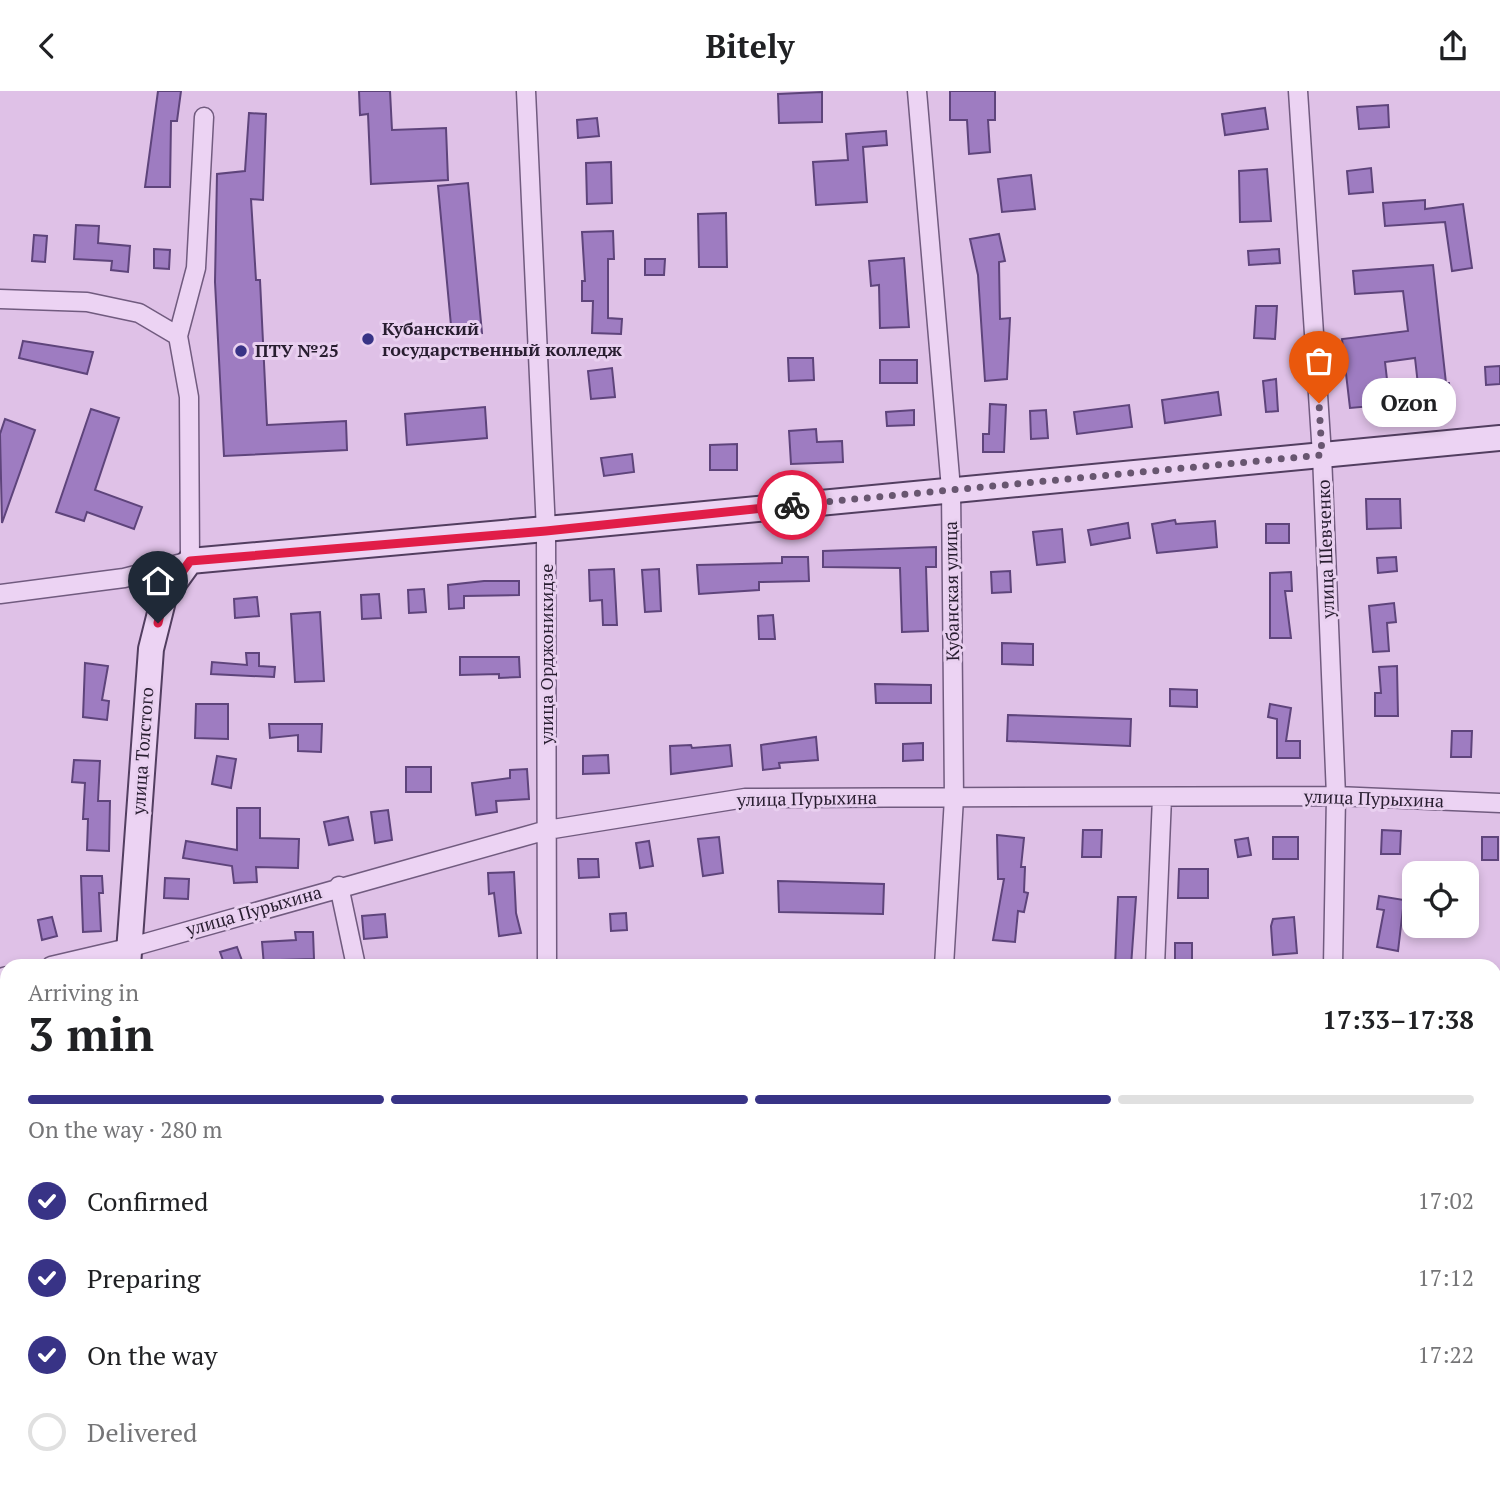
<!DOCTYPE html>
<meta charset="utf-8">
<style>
:root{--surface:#fff;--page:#f6f6f6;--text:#202124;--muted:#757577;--line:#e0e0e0;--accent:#383386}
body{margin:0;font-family:"PT Serif",serif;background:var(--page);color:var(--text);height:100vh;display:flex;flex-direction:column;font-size:26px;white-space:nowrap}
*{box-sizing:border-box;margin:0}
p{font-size:23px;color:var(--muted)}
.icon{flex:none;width:38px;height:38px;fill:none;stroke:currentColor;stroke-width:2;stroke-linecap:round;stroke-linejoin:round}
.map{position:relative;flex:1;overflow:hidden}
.sheet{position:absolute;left:0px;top:868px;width:1502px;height:527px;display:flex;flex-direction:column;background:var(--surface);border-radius:21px 21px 0 0;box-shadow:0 4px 10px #0003}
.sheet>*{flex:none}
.tools{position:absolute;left:1402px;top:770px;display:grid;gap:14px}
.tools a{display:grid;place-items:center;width:77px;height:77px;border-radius:14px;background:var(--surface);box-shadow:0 4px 10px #0003;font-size:35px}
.pin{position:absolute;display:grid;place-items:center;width:60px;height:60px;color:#fff;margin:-72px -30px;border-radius:50% 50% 50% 0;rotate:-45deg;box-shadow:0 0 7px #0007}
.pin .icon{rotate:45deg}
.courier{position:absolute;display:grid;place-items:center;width:70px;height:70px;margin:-35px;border:5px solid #e11d48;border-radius:50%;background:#fff;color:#222;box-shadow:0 2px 9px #0007}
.bubble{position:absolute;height:49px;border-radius:21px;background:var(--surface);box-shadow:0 4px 10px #0003;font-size:23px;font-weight:700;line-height:49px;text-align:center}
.headline em{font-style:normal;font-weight:700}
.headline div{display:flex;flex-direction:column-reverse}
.headline{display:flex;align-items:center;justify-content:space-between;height:119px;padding:0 28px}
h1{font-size:46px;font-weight:700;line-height:52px}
.bar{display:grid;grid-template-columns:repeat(4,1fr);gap:10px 7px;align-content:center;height:84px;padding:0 28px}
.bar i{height:9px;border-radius:5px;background:var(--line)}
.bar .selected{background:var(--accent)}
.bar p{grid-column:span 4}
ol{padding:0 28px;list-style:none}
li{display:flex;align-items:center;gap:21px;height:77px}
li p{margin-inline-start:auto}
li .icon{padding:7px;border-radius:50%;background:var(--accent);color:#fff;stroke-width:4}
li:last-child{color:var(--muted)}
li i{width:38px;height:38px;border:4px solid var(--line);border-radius:50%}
header{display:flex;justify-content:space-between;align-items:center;height:91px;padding:0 28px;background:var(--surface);font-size:32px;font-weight:700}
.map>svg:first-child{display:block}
.building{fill:#9e7cc1;stroke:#5e447b;stroke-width:2;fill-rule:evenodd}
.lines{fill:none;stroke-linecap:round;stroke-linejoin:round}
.street-casing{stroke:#715b7f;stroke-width:21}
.secondary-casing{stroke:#523e60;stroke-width:28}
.street{stroke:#ecd3f3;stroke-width:18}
.secondary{stroke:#ecd3f3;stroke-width:24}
.done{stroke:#685670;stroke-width:7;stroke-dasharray:0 12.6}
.route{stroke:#e11d48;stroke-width:9}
.poi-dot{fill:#383386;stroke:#e9d0f0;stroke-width:2.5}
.labels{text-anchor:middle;stroke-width:6;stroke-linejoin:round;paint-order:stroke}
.poi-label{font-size:18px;font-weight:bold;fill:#281d30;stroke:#e9d0f0;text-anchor:start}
.street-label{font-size:18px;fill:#281d30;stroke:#e9d0f0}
</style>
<header><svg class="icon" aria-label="back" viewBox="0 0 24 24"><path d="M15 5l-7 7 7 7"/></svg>Bitely<svg class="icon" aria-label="share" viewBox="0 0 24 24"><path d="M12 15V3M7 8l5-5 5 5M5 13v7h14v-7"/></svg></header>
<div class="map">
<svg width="1500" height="1394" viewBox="0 0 1500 1394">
<rect width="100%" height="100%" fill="#dfc1e7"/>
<!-- building -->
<path class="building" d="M158,0H181L177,30H171L170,96H145Z
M359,0H390L392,39L446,37L448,89L371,93L368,23L360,24Z
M950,0H995V29H988L990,61L969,63L967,29H950Z
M822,1V31L779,32L778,3Z
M1388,14L1389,36L1359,38L1357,16Z
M1265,17L1268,38L1225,44L1222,23Z
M249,22L266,23L263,109L251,108L256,189H260L267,334L346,330L347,359L224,365L215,191L217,83L245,80Z
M597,27L599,45L578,47L577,29Z
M886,40L887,54L863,56L867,111L816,114L813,71L848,69L846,43Z
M611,71L612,112L587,113L586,72Z
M1371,77L1373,101L1349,103L1347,80Z
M1267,78L1271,130L1240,131L1239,80Z
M1031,84L1035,118L1002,121L998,88Z
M468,92L482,242L452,245L438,95Z
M1425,109V118L1463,113L1472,177L1452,180L1445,131L1385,135L1383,112Z
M726,122L727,176H699L698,123Z
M76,134L99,135L98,152L130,155L128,181L111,179L112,170L74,168Z
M613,140L614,168H608V227L622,228L621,243L592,242L593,210H582V190H585L582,141Z
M999,143L1005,170L999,171L1000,228L1010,227L1007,288L985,290L978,184L970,148Z
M34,144L47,145L45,171L32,170Z
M154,158L170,159L169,178L154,177Z
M1279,158L1280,172L1249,174L1248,160Z
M904,167L909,236L880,237L879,194L871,195L869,170Z
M645,168H665L664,184H645Z
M1433,174L1446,292H1449L1451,308L1350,317L1342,248L1408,240L1403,200L1355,203L1353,180ZM1415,267L1418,294L1388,297L1385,271Z
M1256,215H1277L1275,248L1254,247Z
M23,250L93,261L87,283L19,267Z
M788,267H813L814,289L789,290Z
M880,269H917V292H880Z
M1500,275V293L1486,294L1485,276Z
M612,277L615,306L591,308L588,280Z
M1276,288L1278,320L1266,321L1263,290Z
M1218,301L1221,324L1165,332L1162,309Z
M990,313L1006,314L1004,361H983V343H989Z
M1129,314L1132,336L1077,343L1074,321Z
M485,316L487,347L407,354L405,323Z
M91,318L119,327L95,399L142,416L134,438L87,421L84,430L56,421Z
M914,319V334L887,335L886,321Z
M1046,319L1048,347L1031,348L1030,320Z
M5,328L35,339L2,432L0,343Z
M816,338L817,351L842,350L843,371L791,373L789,340Z
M737,353V379H710V354Z
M632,363L634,381L604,385L601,367Z
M1366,408H1400L1401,437L1367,438Z
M1175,429L1176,433L1215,430L1217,456L1157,462L1152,433Z
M1128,432L1130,447L1091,454L1088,439Z
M1266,433H1289V452H1266Z
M1062,438L1065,471L1037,474L1033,441Z
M936,456V476H926L928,540L902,541L900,477L823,476V460Z
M782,466H808L809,490L759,491V499L699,503L697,474L782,472Z
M1396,466L1397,480L1378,482L1377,467Z
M614,478L617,534H603L602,509L590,510L589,479Z
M659,478L661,520L645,521L642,479Z
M1010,480L1011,501L992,502L991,481Z
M1291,481L1292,500H1285L1291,547H1270V482Z
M484,490H519V504L464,505V517L449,518L448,494Z
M424,498L426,521L409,522L408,499Z
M379,503L381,527L362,528L361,504Z
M257,506L259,525L235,527L234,508Z
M1394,512L1396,531L1387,532L1389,560L1373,561L1369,515Z
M320,521L324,590L295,591L291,523Z
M773,524L775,548H759L758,525Z
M1002,552L1033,553V574L1002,573Z
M246,562H259V575L275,576L274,586L211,583L212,571L247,574Z
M460,566H519L520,586L499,587V583L460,584Z
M85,572L108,575L102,609L109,610L107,629L83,626Z
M1397,575L1398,625H1375V602H1381L1379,576Z
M875,593L931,594V612H876Z
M1170,598L1197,599V616L1170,615Z
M196,613H228V648L195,647Z
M1270,613L1291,617L1286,650H1300V667H1277V628L1268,626Z
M1008,624L1131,628L1130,655L1007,650Z
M269,633H322L321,661L298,660V644L270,647Z
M1452,640H1472L1471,666H1451Z
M816,646L818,669L779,672L780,677L763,679L761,654Z
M923,652V669L903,670V653Z
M691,654L692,657L730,654L732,675L671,683L670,655Z
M608,664L609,682L583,683V665Z
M217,665L236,668L231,697L212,693Z
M74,669L100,670L98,710H110L109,760L87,759L88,728H83L85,692L72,691Z
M406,676H431V701H406Z
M527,678L529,708L496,710L497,721L476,724L472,692L510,687V679Z
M237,717H260V747L299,748L298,777L256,776L257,791L234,792L232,775L183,767L186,750L237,759Z
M388,719L392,749L375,752L371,721Z
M348,726L353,749L329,754L324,731Z
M1083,739H1102L1101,766H1082Z
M1382,739L1401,740L1400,763H1381Z
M997,744L1024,747L1021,776H1025L1024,801L1028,802L1024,821L1018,820L1015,851L993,849L1004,788H998Z
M719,746L723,782L703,785L698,748Z
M1273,746H1298V768H1273Z
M1482,746H1498V769H1482Z
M1248,747L1251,764L1238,766L1235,749Z
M649,750L653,775L640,777L636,752Z
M578,768H598L599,786L579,787Z
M1179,778H1208V807H1178Z
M514,781L516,822L521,842L499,845L494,802L489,803L488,782Z
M81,785H102L103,802H99L101,840L83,841Z
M165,787L189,788L188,808L164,807Z
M778,790L884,793L883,823L779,821Z
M1379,805L1404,809L1398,860L1377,856L1384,819L1377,818Z
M1118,806H1136L1131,875H1115Z
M626,822L627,839L611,840L610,823Z
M385,823L387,846L364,848L362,825Z
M52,826L57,845L42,849L38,829Z
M1294,826L1297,862L1273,864L1271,835L1273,828Z
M295,841H313L314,868L281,869V875H264L262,851L296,849Z
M1175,852H1192V875H1175Z
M237,856L244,875H225L220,861Z"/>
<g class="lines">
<defs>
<path id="street" d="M526,0L546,440L547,875
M917,0L951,398L954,707L944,875
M1298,0L1322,364L1336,705L1333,875
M0,208L87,211L139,222L178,245L189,306L190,470L124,487L0,503
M178,245L196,177L204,26
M339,795L356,875
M51,875L128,857L547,739L745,707L1336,705L1500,712
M1155,875L1162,706
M0,887L7,885
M0,994L7,993
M378,1394V1388
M545,1394V1388
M689,1394V1388
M912,1394L913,1388
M1134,1394V1388
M1325,1394V1388"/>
<path id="secondary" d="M128,875L151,558L164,506L190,470C627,432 1064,389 1500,347
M118,1394L119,1388"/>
</defs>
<!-- street casing -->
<use href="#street" class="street-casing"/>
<!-- secondary casing -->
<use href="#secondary" class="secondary-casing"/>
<!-- street -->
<use href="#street" class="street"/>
<!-- secondary -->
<use href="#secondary" class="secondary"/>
</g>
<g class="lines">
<!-- done -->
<path class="done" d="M792,414L1322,364L1319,312"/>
<!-- route -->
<path class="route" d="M158,532L164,506L190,470L546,440L792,414"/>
</g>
<!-- markers -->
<g class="poi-dot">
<circle cx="368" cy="248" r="7"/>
<circle cx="241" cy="260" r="7"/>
</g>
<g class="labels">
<!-- poi labels -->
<g class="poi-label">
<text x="382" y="244">Кубанский<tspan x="382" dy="21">государственный колледж</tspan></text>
<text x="255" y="266">ПТУ №25</text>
</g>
<!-- street labels -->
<g class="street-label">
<text transform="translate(1326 458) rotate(-92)" y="6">улица Шевченко</text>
<text transform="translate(952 500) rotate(-91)" y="6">Кубанская улица</text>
<text transform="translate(547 563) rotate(-90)" y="6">улица Орджоникидзе</text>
<text transform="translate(143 660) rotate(-86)" y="6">улица Толстого</text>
<text transform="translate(807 708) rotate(-1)" y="6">улица Пурыхина</text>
<text transform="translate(1374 708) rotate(2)" y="6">улица Пурыхина</text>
<text transform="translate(254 820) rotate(-16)" y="6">улица Пурыхина</text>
</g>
</g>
</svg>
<div class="tools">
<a><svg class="icon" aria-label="locate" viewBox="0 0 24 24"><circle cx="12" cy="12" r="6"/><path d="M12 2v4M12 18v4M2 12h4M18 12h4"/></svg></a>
</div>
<div class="pin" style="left:1319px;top:312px;background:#ea580c"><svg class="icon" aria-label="bag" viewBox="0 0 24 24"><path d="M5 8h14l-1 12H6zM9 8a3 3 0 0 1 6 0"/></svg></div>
<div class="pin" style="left:158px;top:532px;background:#1f2937"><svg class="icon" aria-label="home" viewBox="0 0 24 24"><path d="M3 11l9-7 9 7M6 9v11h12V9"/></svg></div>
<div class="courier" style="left:792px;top:414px"><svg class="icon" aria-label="bike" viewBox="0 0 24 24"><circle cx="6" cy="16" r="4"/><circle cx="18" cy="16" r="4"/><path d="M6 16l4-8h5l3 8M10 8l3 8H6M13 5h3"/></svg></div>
<div class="bubble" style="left:1362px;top:287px;width:94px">Ozon</div>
<section class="sheet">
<div class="headline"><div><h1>3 min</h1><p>Arriving in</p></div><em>17:33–17:38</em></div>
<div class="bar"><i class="selected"></i><i class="selected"></i><i class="selected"></i><i></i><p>On the way · 280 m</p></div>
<ol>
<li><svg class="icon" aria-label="check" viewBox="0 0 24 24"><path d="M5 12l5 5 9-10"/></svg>Confirmed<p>17:02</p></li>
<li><svg class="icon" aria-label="check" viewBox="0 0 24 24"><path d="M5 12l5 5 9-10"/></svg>Preparing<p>17:12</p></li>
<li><svg class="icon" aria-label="check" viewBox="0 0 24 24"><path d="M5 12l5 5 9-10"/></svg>On the way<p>17:22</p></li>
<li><i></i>Delivered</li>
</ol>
</section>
</div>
